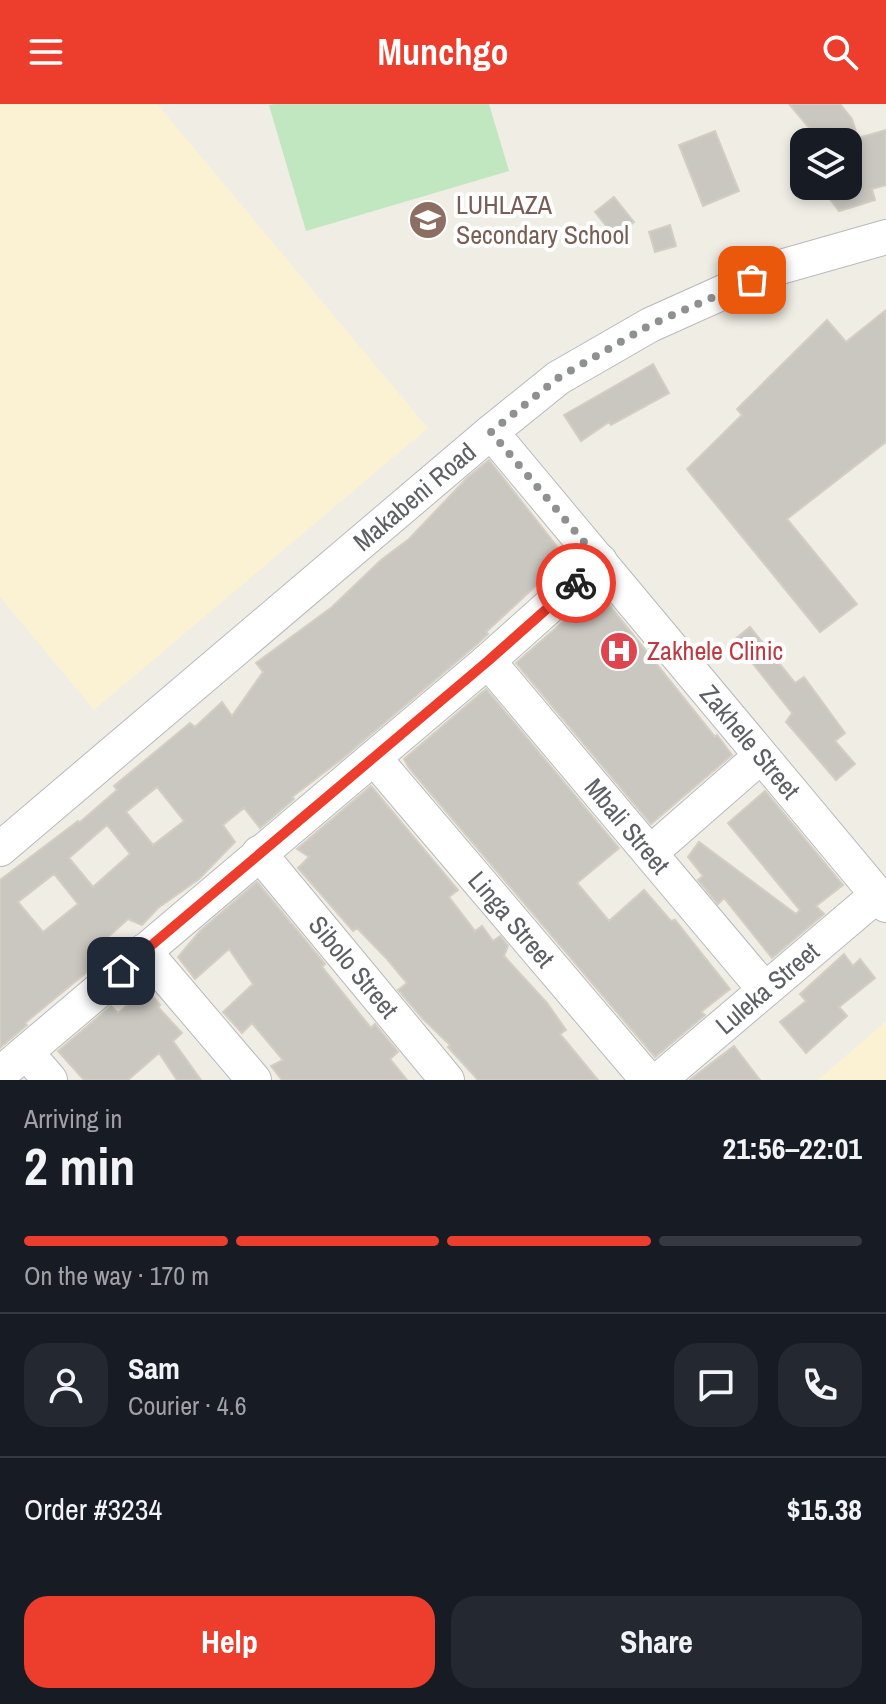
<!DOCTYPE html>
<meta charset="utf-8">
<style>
:root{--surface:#171b24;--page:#242831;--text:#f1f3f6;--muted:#9ea1a6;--line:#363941;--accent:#ed3d2c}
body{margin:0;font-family:"Archivo Narrow",sans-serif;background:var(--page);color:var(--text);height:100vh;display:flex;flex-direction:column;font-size:30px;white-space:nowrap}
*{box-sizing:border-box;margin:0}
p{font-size:26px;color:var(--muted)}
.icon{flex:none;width:44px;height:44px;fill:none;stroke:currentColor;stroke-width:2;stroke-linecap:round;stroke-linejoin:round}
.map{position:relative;height:976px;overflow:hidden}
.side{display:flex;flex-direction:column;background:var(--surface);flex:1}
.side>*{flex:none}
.controls{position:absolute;left:790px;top:24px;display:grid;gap:16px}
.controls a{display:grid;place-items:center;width:72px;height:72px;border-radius:16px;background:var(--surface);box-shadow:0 4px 12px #0003;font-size:40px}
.pin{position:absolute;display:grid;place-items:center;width:68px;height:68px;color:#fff;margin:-34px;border-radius:16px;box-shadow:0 4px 12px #0006}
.courier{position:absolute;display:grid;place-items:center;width:80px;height:80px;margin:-40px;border:6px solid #ed3d2c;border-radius:50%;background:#fff;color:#222;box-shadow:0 2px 10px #0007}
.headline em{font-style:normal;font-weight:700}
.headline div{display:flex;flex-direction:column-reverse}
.headline{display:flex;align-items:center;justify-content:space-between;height:136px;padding:0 24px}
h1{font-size:52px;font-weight:700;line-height:60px}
.bar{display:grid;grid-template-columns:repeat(4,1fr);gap:12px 8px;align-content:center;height:96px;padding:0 24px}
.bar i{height:10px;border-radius:6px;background:var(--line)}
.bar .selected{background:var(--accent)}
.bar p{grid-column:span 4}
.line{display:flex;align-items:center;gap:20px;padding:0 24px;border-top:2px solid var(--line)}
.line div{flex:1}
.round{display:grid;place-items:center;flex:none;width:84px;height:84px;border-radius:24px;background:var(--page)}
.cta{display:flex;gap:16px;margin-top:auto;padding:16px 24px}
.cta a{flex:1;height:92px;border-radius:24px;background:var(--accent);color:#fff;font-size:32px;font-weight:700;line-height:92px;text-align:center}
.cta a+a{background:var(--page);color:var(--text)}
header{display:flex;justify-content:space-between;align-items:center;height:104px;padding:0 24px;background:var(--accent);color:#fff;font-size:36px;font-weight:700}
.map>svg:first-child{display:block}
.green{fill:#c0e7c0}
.sand{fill:#fbf2d3}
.building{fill:#cac7c1;stroke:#d4cec2;stroke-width:2;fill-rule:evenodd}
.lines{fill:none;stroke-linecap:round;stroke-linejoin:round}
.minor-casing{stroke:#b7babe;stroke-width:36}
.minor{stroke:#fff;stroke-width:34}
.done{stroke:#8f9191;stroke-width:8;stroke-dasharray:0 14.4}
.route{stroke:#ed3d2c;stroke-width:10}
.labels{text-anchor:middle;stroke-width:8;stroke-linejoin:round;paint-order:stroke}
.education-label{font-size:26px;fill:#785e54;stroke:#fff;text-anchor:start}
.street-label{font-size:26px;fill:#5c6065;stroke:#fff}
.health-label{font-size:26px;fill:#be3a42;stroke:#fff;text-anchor:start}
</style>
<header><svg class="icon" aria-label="menu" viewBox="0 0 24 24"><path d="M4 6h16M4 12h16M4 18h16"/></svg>Munchgo<svg class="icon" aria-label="search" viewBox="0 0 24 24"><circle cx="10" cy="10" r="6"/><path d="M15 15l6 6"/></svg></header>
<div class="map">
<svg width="886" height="976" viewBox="0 0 886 976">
<rect width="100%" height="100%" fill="#efede4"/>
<!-- green -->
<path class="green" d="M274,0H489L509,67L306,127L269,1Z"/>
<!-- sand -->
<path class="sand" d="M0,0H157L428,324L94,606L0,493Z
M886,917V976H818Z"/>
<!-- building -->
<path class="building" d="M789,0H840L852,15L858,34L886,26V81L872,85L875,96L839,107L820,82H848V38H821Z
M715,27L739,87L703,102L679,41Z
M614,93L634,118L615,133L595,108Z
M670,121L676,142L655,148L649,128Z
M886,206V338L787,415L857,500L820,528L687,365L742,311L737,305L827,216L846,238Z
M653,260L669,289L611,321L609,318L581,337L564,311Z
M489,356L566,454L486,528L488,530L475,542L343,654L292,693L294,695L260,724L244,704L223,721L235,738L199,775L158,804L142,821L128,815L97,843L105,853L25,919L27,921L0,944V776L78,717L79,719L117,686L114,682L190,619L195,623L222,598L232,612L263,568L256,559L332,503L381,456L409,435L467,374ZM157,683L184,717L153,741L126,708ZM107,721L130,750L93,783L69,754ZM54,770L78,800L43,828L18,798Z
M598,487L715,633L717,631L732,651L651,720L516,559Z
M750,523L795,579L804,573L845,629L835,637L855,660L836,676L786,618L792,609L734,536Z
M486,585L619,744L577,779L609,817L644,786L671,817L675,816L730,885L701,908L705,911L655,953L409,664L404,655Z
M371,682L458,786L449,793L475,827L482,822L493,837L500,832L508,842L504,852L547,899L566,926L560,930L598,976H478L448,943L450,941L423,915L398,886L407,879L387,855L357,824L353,827L298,764L309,753L297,745Z
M765,687L843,781L816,802L824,810L772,854L724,794L718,800L698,776L703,772L688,753L699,738L796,810L800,806L728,719Z
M257,778L325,860L322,863L371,924L375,920L398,948L390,955L407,976H282L271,962L283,956L252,919L242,929L223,908L253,880L229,845L195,875L178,853L200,827Z
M844,850L853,862L860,855L875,874L839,903L847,912L806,949L780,918L806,897L800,890Z
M147,885L160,901L158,903L182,929L173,937L201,976H177L159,949L128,976H84L58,947L111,902L118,909Z
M734,942L760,976H690L692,974Z"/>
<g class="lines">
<defs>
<g id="minor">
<path id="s1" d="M491,328L886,801"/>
<path id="s2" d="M488,557L765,886"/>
<path id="s3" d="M374,654L648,976"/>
<path id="s4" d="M0,745L491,328L558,274L650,221L777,164L886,133"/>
<path id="s5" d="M259,749L447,976"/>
<path d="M650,749L761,652"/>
<path d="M144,847L254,976"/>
<path d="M26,948L50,976"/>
<path d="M0,970L488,557L600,457"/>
<path id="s6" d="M659,976L877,791"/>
</g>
</defs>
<!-- minor casing -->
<use href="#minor" class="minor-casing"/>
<!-- minor -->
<use href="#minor" class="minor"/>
</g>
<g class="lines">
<!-- done -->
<path class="done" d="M576,479L600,457L491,328L558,274L650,221L752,176"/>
<!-- route -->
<path class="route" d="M121,867L488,557L576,479"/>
</g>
<!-- icons -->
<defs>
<symbol id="school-disc" viewBox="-11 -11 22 22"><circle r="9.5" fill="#8d6e63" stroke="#fff"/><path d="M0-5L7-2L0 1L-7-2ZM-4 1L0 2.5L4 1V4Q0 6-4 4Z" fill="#fff"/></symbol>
<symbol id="hospital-disc" viewBox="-11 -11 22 22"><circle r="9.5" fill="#e0444e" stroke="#fff"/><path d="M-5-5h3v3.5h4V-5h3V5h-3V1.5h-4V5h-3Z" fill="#fff"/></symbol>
</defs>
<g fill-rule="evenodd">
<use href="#school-disc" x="406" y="94" width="44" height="44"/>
<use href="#hospital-disc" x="597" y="525" width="44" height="44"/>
</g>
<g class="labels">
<!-- education labels -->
<g class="education-label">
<text x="456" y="110">LUHLAZA<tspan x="456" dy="30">Secondary School</tspan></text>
</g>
<!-- street labels -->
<g class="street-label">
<text dy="9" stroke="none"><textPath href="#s4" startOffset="544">Makabeni Road</textPath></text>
<text dy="9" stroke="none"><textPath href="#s1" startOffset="404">Zakhele Street</textPath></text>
<text dy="9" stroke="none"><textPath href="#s2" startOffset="216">Mbali Street</textPath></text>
<text dy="9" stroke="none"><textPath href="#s3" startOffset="212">Linga Street</textPath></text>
<text dy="9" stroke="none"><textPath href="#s5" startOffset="148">Sibolo Street</textPath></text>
<text dy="9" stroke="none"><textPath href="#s6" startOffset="142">Luleka Street</textPath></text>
</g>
<!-- health labels -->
<g class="health-label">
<text x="647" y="556">Zakhele Clinic</text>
</g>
</g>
</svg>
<div class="controls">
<a><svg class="icon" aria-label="layers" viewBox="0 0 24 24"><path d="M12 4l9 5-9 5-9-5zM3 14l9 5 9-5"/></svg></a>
</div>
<div class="pin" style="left:752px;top:176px;background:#ea580c"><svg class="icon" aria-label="bag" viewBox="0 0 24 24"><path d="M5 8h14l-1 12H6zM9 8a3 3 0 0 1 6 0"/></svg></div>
<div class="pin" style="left:121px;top:867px;background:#1f2937"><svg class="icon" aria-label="home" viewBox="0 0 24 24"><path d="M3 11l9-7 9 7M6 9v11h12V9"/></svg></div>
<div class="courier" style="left:576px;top:479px"><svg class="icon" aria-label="bike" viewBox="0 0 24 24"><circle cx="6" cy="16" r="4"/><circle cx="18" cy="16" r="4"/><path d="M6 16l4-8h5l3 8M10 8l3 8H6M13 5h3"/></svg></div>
</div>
<section class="side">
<div class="headline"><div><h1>2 min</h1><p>Arriving in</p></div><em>21:56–22:01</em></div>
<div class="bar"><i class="selected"></i><i class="selected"></i><i class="selected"></i><i></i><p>On the way · 170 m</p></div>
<div class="line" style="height:144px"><a class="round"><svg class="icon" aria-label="person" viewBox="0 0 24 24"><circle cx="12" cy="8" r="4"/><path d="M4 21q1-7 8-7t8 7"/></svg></a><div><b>Sam</b><p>Courier · 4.6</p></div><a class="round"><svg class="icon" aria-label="chat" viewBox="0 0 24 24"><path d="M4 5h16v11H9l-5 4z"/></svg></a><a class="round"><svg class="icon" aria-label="phone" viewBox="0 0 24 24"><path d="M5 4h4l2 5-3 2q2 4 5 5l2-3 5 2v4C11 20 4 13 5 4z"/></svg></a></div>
<div class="line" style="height:104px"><div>Order #3234</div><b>$15.38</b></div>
<div class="cta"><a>Help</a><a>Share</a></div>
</section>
